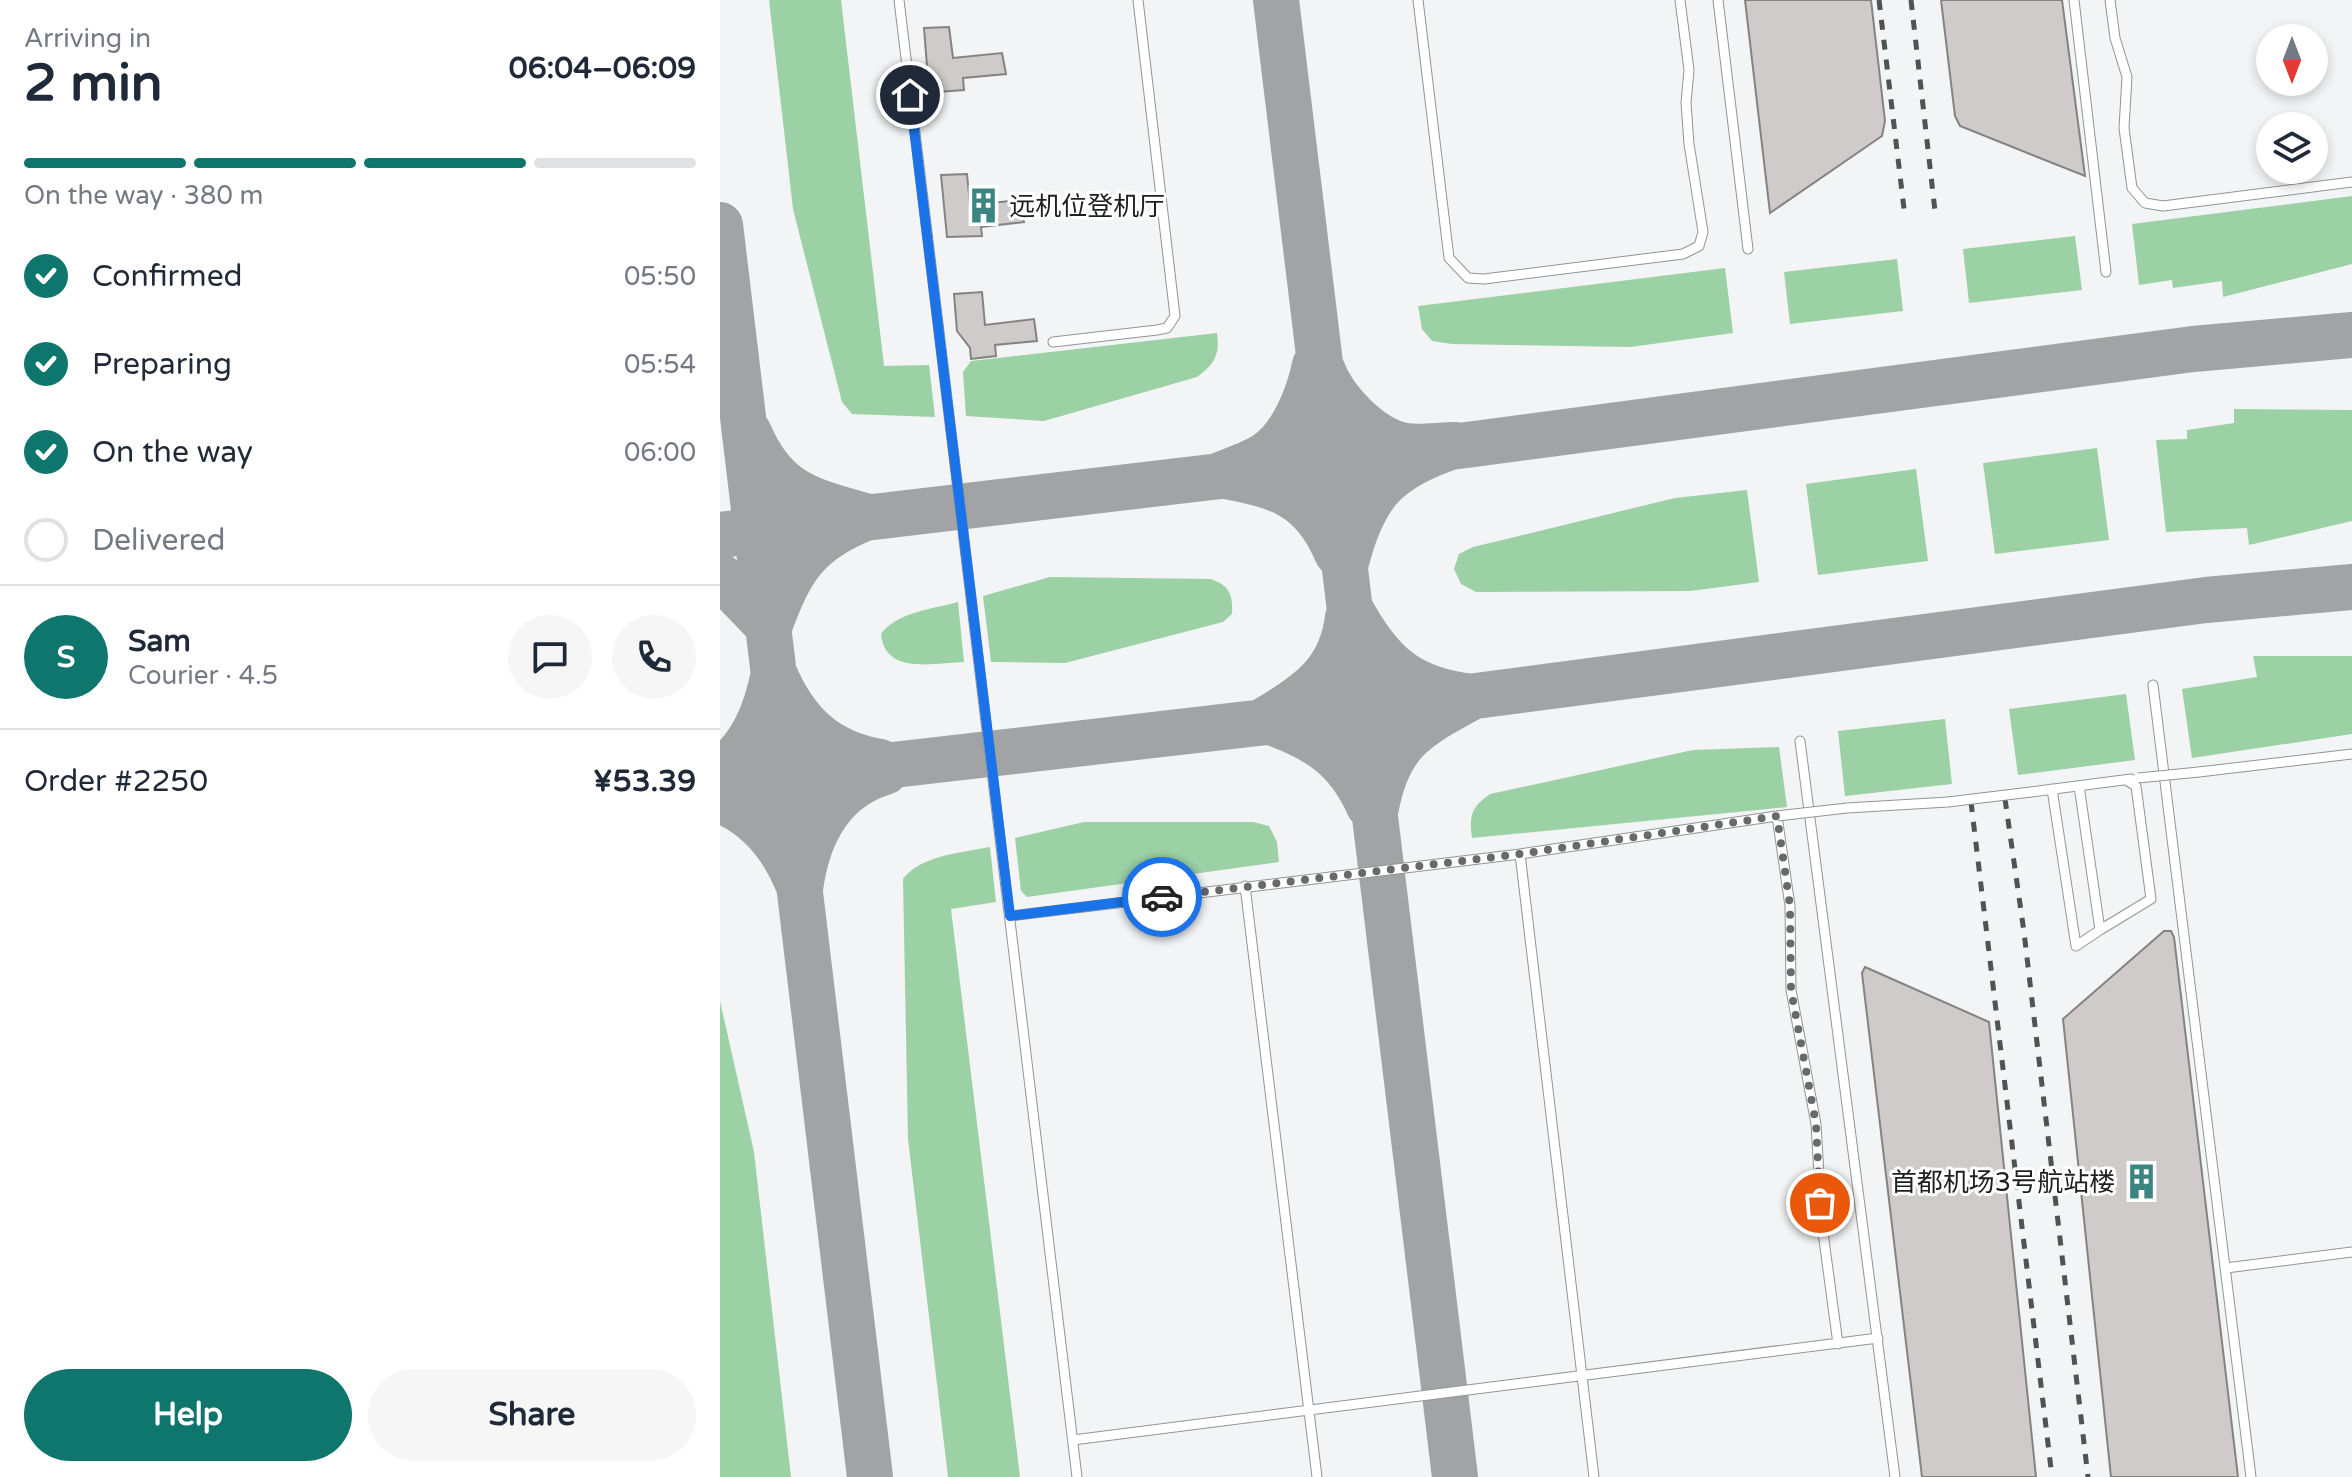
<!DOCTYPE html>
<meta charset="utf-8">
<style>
:root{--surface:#fff;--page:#f6f6f7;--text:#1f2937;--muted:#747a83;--line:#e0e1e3;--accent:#0f766e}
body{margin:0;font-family:"Varela Round","Noto Sans SC",sans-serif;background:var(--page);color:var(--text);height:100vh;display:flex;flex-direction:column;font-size:30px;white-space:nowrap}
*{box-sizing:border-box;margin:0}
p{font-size:26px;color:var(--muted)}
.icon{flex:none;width:44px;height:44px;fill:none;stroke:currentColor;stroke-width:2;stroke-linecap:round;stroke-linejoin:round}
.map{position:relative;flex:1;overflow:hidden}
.details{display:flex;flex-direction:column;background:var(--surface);width:720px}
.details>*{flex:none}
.needle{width:52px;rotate:180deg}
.controls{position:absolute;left:1536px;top:24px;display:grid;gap:16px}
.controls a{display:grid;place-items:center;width:72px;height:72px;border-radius:50%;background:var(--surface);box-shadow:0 4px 12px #0003;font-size:40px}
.pin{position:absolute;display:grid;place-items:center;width:68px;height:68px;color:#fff;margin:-34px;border:4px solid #fff;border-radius:50%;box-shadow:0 2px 8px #0007}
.courier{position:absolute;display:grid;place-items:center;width:80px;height:80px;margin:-40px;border:6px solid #1a73e8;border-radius:50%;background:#fff;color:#222;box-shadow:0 2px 10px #0007}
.summary em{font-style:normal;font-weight:800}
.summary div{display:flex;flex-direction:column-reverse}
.summary{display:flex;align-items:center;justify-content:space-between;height:136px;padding:0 24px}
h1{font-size:52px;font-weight:800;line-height:60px}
.bar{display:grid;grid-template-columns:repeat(4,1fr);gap:12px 8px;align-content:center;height:96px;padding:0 24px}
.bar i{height:10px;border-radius:6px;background:var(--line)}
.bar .on{background:var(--accent)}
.bar p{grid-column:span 4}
.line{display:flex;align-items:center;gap:20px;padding:0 24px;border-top:2px solid var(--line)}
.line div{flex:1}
.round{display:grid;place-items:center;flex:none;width:84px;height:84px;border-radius:42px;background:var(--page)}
ol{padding:0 24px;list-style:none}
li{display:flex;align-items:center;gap:24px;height:88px}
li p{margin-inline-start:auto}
li .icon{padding:8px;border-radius:50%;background:var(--accent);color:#fff;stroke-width:4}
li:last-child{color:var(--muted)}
li i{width:44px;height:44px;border:4px solid var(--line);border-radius:50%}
.cta{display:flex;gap:16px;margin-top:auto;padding:16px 24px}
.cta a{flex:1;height:92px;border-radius:48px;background:var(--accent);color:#fff;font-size:32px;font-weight:800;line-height:92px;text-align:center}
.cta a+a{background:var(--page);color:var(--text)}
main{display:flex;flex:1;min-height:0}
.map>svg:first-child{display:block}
.green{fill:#9bd1a4}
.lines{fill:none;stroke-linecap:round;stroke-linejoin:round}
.taxiway{stroke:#a2a3a5;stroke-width:46}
.building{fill:#cecbca;stroke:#858381;stroke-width:2}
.service-casing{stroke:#929496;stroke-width:11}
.service{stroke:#fff;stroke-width:9}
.rail{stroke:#515254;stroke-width:5;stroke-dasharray:10 10;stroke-linecap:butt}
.service-bridge-casing{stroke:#929496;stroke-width:11;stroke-linecap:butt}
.service-bridge{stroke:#fff;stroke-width:9}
.done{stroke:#68696a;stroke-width:8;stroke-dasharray:0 14.4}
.route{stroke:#1a73e8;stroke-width:10}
.labels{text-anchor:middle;stroke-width:6;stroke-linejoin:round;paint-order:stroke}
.poi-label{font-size:26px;fill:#1d1e1f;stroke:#fff;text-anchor:start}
</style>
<main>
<section class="details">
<div class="summary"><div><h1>2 min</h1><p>Arriving in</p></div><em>06:04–06:09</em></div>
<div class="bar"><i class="on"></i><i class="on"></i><i class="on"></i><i></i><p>On the way · 380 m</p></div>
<ol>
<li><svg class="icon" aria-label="check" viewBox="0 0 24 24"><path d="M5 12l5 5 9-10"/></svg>Confirmed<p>05:50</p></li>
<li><svg class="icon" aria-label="check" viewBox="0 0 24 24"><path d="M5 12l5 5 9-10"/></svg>Preparing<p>05:54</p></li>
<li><svg class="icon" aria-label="check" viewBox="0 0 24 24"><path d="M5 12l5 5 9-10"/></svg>On the way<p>06:00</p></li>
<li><i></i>Delivered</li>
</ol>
<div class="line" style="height:144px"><b class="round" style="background:var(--accent);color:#fff">S</b><div><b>Sam</b><p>Courier · 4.5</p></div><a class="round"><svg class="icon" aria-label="chat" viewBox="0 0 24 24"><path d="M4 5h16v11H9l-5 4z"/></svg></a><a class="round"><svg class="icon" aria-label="phone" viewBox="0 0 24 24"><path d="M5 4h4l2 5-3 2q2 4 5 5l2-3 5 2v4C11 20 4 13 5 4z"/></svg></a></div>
<div class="line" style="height:104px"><div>Order #2250</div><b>¥53.39</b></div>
<div class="cta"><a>Help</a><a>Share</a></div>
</section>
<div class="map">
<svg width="1632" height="1477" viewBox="0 0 1632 1477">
<rect width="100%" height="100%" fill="#f2f4f6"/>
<!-- green -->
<path class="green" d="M49,0H121L164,366L209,365L215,417L132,414L122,402L73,209Z
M1632,196V264L1503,297L1502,281L1453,288L1452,280L1419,285L1412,224Z
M1355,236L1362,290L1249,303L1243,249Z
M1177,259L1183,311L1070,324L1064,272Z
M1005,268L1013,333L910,347L732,344L712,341L702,329L698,306Z
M497,333C500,354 495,364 477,377L324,421L246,416L243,372L251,361Z
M1514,409L1632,410V521L1529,545L1527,528L1446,532L1436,440L1467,439V430L1514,423Z
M1377,448L1389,540L1275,554L1263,463Z
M1196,469L1208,561L1098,575L1086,484Z
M1027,490L1039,582L970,591L756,592L741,584L734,569L739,554L753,547L955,498Z
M330,577L491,579C510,586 513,595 512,614L503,622L345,663L271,662L263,596Z
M238,602L244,662C213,663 165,675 161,634C177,612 213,609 238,602Z
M1533,656H1632V734L1472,758L1462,689L1537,677Z
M1406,694L1415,760L1298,775L1289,709Z
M1225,719L1232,784L1125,796L1118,731Z
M1059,747L1067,807L752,838C749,816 751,807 770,794L973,750Z
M364,822H533L549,826L557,842L559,862L307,897L301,891L295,838Z
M270,847L276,902L231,909L300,1477H228L188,1139L183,879C201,855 241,853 270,847Z
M0,1001L34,1152L71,1477H0Z"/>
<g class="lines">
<!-- taxiway -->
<path class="taxiway" d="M556,0L735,1477
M0,225L150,1477
M595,365C589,395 573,436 547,454C534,463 515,469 500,475C558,485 593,495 617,553
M602,369C613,400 652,441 686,446C702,448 720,445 736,445C668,467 644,492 626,562
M0,535L610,463L1473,349L1632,335
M0,576L49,627C70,569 87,540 148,517C89,500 55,494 29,433
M632,612C662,666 690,690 752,697C697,727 669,740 656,807
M628,617C622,672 588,695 545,720C595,737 627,756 649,806
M0,771C33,747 46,712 54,673C75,723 106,753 160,762
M0,785L641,711L1486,600L1632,587
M0,800C40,816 65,849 80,889C87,836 110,788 165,772"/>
</g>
<!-- building -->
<path class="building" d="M1025,0H1151L1165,121L1162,136L1050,213Z
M1221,0H1342L1365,176L1240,126L1235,116Z
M229,27L233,58L282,53L286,74L243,78L244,90L217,92L208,79L204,28Z
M247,174L250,205L301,200L304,222L261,227L262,236L227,237L221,175Z
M262,292L265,325L314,319L317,341L275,345L276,356L251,359L250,348L237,331L234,294Z
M1444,931H1451L1454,937L1518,1477H1391L1343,1019Z
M1145,967L1269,1022L1316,1477H1202L1142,973Z"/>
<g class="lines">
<defs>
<path id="service" d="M179,0L357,1477
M698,0L729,258L748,278L764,279L963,254L979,246L983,232L969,144L966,103L969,70L960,0
M998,0L1028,249
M1354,0L1386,272
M1390,0L1395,38L1407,77L1404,128L1412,188L1425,203L1443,206L1632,182
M333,342L437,330L447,328L455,316L418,0
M1433,685L1531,1477
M1080,741L1175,1477
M1479,772L1632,754
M1359,786L1380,930L1431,899L1416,786L1406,780
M1332,789L1356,946L1380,930
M1311,792L1411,779
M1127,808L1228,802
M800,854L874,1477
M525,886L597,1477
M290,916L800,854L1057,816L1070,906L1071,990L1096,1124L1102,1225L1118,1344
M1506,1268L1632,1252
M353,1440L1158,1338"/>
</defs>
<!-- service casing -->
<use href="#service" class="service-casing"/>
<!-- service -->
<use href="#service" class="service"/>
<!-- rail -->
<path class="rail" d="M1159,0L1185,217
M1191,0L1215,211
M1285,799L1304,932L1368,1477
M1251,802L1332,1477"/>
<defs>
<path id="service-bridge" d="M1418,778L1479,772
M1228,802L1311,792
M1057,816L1127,808"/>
</defs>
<!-- service-bridge casing -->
<use href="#service-bridge" class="service-bridge-casing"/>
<!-- service-bridge -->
<use href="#service-bridge" class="service-bridge"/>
</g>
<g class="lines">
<!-- done -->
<path class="done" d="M442,897L800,854L1057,816L1070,906L1071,990L1096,1124L1100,1203"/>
<!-- route -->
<path class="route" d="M190,95L290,916L442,897"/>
</g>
<!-- icons -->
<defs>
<symbol id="building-bare" viewBox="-9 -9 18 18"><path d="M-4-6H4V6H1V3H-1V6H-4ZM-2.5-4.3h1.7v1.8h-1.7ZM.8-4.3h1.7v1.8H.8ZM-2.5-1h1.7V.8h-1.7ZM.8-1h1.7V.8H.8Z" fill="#3d8581" stroke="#fff" stroke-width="2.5" paint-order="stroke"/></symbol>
</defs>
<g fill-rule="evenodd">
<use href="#building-bare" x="238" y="180" width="51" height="51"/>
<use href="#building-bare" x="1396" y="1156" width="51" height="51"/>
</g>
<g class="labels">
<!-- poi labels -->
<g class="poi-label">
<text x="289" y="215">远机位登机厅</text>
<text x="1395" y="1191" text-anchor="end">首都机场3号航站楼</text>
</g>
</g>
</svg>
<div class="controls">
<a><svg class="needle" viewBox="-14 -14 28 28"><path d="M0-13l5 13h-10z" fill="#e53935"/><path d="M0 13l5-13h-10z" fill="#747a83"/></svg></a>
<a><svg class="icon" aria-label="layers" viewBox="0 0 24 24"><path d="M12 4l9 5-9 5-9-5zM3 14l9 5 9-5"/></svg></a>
</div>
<div class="pin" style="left:1100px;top:1203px;background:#ea580c"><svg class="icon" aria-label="bag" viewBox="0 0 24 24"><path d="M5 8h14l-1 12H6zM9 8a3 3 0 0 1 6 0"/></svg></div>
<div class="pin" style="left:190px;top:95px;background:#1f2937"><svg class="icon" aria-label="home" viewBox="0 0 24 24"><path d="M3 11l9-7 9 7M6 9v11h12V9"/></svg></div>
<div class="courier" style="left:442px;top:897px"><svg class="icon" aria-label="car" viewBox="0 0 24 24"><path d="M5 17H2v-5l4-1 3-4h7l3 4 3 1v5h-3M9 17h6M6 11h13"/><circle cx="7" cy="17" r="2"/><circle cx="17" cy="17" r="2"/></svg></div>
</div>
</main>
